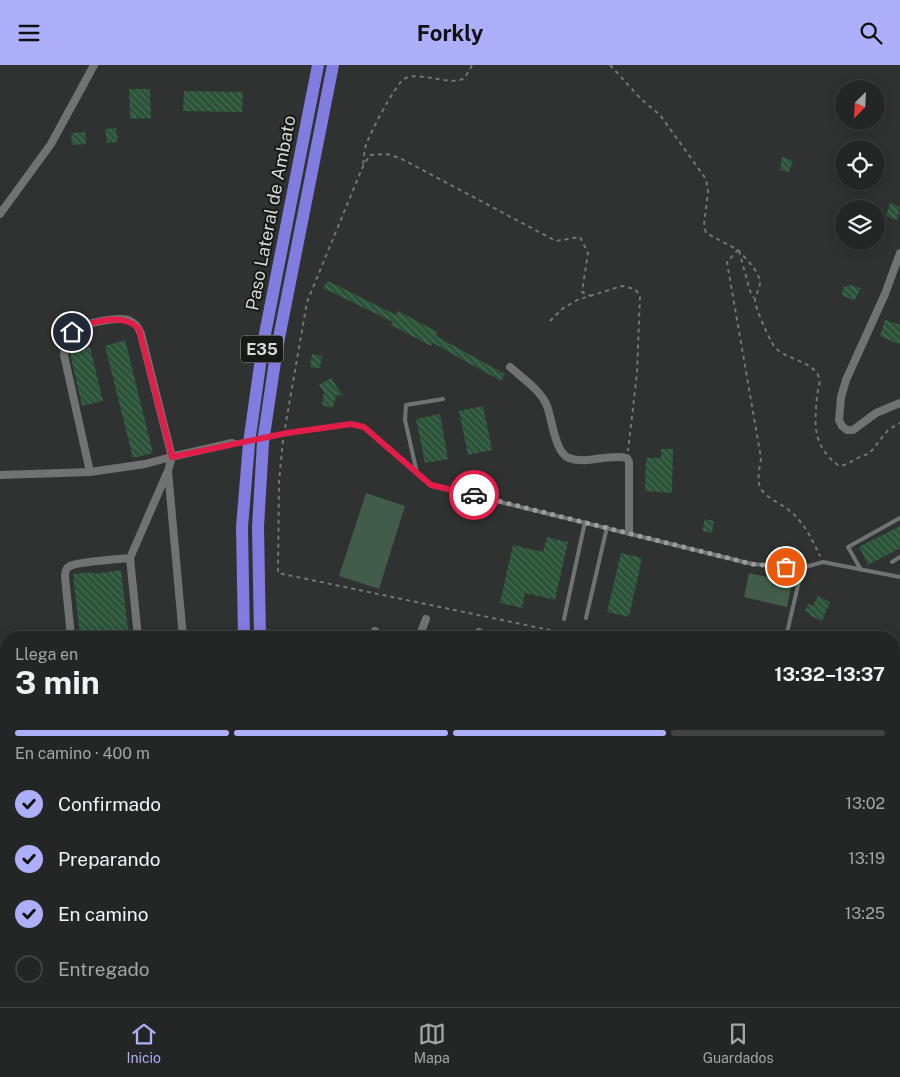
<!DOCTYPE html>
<html lang="es">
<meta charset="utf-8">
<style>
:root{--surface:#232624;--page:#2f3231;--text:#f1f3f6;--muted:#a3a5a6;--line:#404341;--accent:#adaffb}
body{margin:0;font-family:"Public Sans",sans-serif;background:var(--page);color:var(--text);height:100vh;display:flex;flex-direction:column;font-size:19px;white-space:nowrap}
*{box-sizing:border-box;margin:0}
p{font-size:16px;color:var(--muted)}
.icon{flex:none;width:28px;height:28px;fill:none;stroke:currentColor;stroke-width:2;stroke-linecap:round;stroke-linejoin:round}
.map{position:relative;flex:1;overflow:hidden}
.details{position:absolute;left:0px;top:566px;width:900px;height:376px;display:flex;flex-direction:column;background:var(--surface);border-radius:20px 20px 0 0;box-shadow:0 2px 12px #0003,0 0 0 1px var(--line)}
.details>*{flex:none}
.needle{width:32px;rotate:204deg}
.fabs{position:absolute;left:835px;top:15px;display:grid;gap:10px}
.fabs a{display:grid;place-items:center;width:50px;height:50px;border-radius:50%;background:var(--surface);box-shadow:0 2px 12px #0003,0 0 0 1px var(--line);font-size:25px}
.pin{position:absolute;display:grid;place-items:center;width:42px;height:42px;color:#fff;margin:-21px;border:2px solid #fff;border-radius:50%;box-shadow:0 1px 5px #0007}
.courier{position:absolute;display:grid;place-items:center;width:50px;height:50px;margin:-25px;border:4px solid #e11d48;border-radius:50%;background:#fff;color:#222;box-shadow:0 1px 6px #0007}
.headline em{font-style:normal;font-weight:700}
.headline div{display:flex;flex-direction:column-reverse}
.headline{display:flex;align-items:center;justify-content:space-between;height:85px;padding:0 15px}
h1{font-size:32px;font-weight:700;line-height:38px}
.bar{display:grid;grid-template-columns:repeat(4,1fr);gap:8px 5px;align-content:center;height:60px;padding:0 15px}
.bar i{height:6px;border-radius:4px;background:var(--line)}
.bar .on{background:var(--accent)}
.bar p{grid-column:span 4}
ol{padding:0 15px;list-style:none}
li{display:flex;align-items:center;gap:15px;height:55px}
li p{margin-inline-start:auto}
li .icon{padding:5px;border-radius:50%;background:var(--accent);color:#111;stroke-width:4}
li:last-child{color:var(--muted)}
li i{width:28px;height:28px;border:2px solid var(--line);border-radius:50%}
header{display:flex;justify-content:space-between;align-items:center;height:65px;padding:0 15px;background:var(--accent);color:#111;font-size:22px;font-weight:700}
.tab-bar{display:flex;justify-content:space-around;align-items:center;height:70px;border-top:1px solid var(--line);background:var(--surface);font-size:14px;color:var(--muted)}
.tab-bar a{display:grid;justify-items:center;gap:2px}
.tab-bar .on{color:var(--accent)}
.map>svg:first-child{display:block}
.grass{fill:#415c49}
.building{fill:url(#building-back-hatch)}
.lines{fill:none;stroke-linecap:round;stroke-linejoin:round}
.path{stroke:#737674;stroke-width:2;stroke-dasharray:4 4;stroke-linecap:butt}
.service{stroke:#707371;stroke-width:4}
.minor{stroke:#707371;stroke-width:8}
.trunk{stroke:#817ce0;stroke-width:12}
.done{stroke:#9c9f9d;stroke-width:5;stroke-dasharray:0 9}
.route{stroke:#e11d48;stroke-width:6}
.labels{text-anchor:middle;stroke-width:4;stroke-linejoin:round;paint-order:stroke}
.shield{fill:#181a18;stroke:#9ea09e;stroke-width:1}
.shield-label{font-size:16px;font-weight:bold;fill:#d7d9d8}
.street-label{font-size:18px;fill:#d7d9d8;stroke:#181a18}
</style>
<header><svg class="icon" aria-label="menu" viewBox="0 0 24 24"><path d="M4 6h16M4 12h16M4 18h16"/></svg>Forkly<svg class="icon" aria-label="search" viewBox="0 0 24 24"><circle cx="10" cy="10" r="6"/><path d="M15 15l6 6"/></svg></header>
<div class="map">
<svg width="900" height="942" viewBox="0 0 900 942">
<defs>
<pattern id="building-back-hatch" width="6" height="6" patternUnits="userSpaceOnUse" patternTransform="scale(1.25)"><rect width="6" height="6" fill="#2a5338"/><path d="M-1 5l2 2M0 0l6 6M5-1l2 2" fill="none" stroke="#486b54"/></pattern>
</defs>
<rect width="100%" height="100%" fill="#2f3230"/>
<!-- grass -->
<path class="grass" d="M366,428L405,441L379,524L339,511Z
M749,508L792,517L787,542L744,532Z"/>
<!-- building -->
<path class="building" d="M129,24H150L151,53L130,54Z
M184,26L243,27L242,47L183,46Z
M116,63L118,77L107,78L105,64Z
M85,67L86,79L72,80L71,68Z
M782,92L793,96L789,107L780,105Z
M890,138L900,142L897,155L886,151Z
M328,216L396,250L398,246L438,267L436,271L505,309L501,316L433,278L431,281L391,260L393,257L323,223Z
M849,220L861,223L854,236L842,230L843,222Z
M885,255L900,260V280L880,271Z
M125,275L153,388L133,393L105,281Z
M90,282L103,336L82,341L70,288Z
M312,289L322,291L320,303L310,302Z
M331,313L343,331L336,330L333,343L322,340L324,327L319,320Z
M483,341L492,385L468,390L459,346Z
M440,349L448,394L425,398L416,354Z
M661,384H673L672,428L645,426L646,393H661Z
M705,454L714,456L712,468L702,466Z
M900,461V483L868,500L859,482Z
M547,472L568,477L555,535L525,528L522,543L500,538L513,480L543,487Z
M621,488L642,493L629,552L607,547Z
M121,505L129,572H80L73,509L94,507V509Z
M818,531L830,537L822,556L809,550L810,548L805,546L808,539L813,541Z"/>
<g class="lines">
<!-- path -->
<path class="path" d="M610,0L641,34L660,50L706,114L708,126L704,160L706,168L738,185L727,197L761,393C760,402 756,415 761,424C767,433 778,437 786,443C803,455 811,472 820,491
M363,99C364,93 364,86 366,80C370,68 395,20 404,14C417,5 453,22 464,13C467,10 470,4 472,0
M738,185C745,193 756,203 759,213C762,222 756,227 755,235C754,240 770,276 774,281C784,295 815,296 819,313C821,319 817,326 817,332C814,362 813,381 839,401C850,400 857,391 869,389L888,365L900,358
M739,186L751,229L754,233
M550,256L562,244L577,235L622,221L635,224L640,231L637,308L628,386
M285,363L307,237L363,101L370,90L386,89L400,93L556,176L580,172L588,188L582,227L591,231
M283,375L279,416L278,508L583,572
M894,730H900"/>
<!-- service -->
<path class="service" d="M267,372L351,359L364,362L431,420L752,499L802,503L823,497L900,512
M232,378L246,376
M417,408L405,355L406,340L443,334
M892,497L900,492
M861,505L848,482L900,453
M586,553L607,462
M564,554L585,457
M786,572L802,503"/>
<!-- minor -->
<path class="minor" d="M0,149L51,79L94,0
M900,188L885,229L846,315L841,332L839,355L842,361L847,365H853L876,348L900,338
M510,302C522,313 541,325 547,341C552,354 555,388 569,393C587,400 608,388 627,393L629,397V467
M90,407L64,290C65,282 66,275 71,268C80,258 116,252 128,255C135,257 139,263 141,269L172,392L168,406L183,572
M0,410L90,407L145,399L175,391L232,378
M71,572L65,511C65,507 66,503 70,501C77,497 119,494 130,493
M138,572L130,493L167,408
M374,572L375,566
M419,572L426,554
M476,572L479,567
M894,741H900
M0,823L6,825
M346,942L347,936
M410,942L411,936
M532,942L534,936
M605,942L606,936
M664,942L666,936"/>
<!-- trunk -->
<path class="trunk" d="M244,572L242,462L249,378L263,279L318,0
M260,572L258,462L263,377L277,283L333,0
M250,936V942
M269,936V942"/>
</g>
<g class="lines">
<!-- done -->
<path class="done" d="M474,430L752,499L786,502"/>
<!-- route -->
<path class="route" d="M72,267C90,256 124,247 139,264L172,392L287,368L351,359L364,362L431,420L474,430"/>
</g>
<g class="labels">
<!-- shield labels -->
<rect class="shield" x="241" y="270.5" width="42" height="27" rx="4"/>
<g class="shield-label">
<text x="262" y="290">E35</text>
</g>
<!-- street labels -->
<g class="street-label">
<text transform="translate(271 148) rotate(-79)" y="6">Paso Lateral de Ambato</text>
</g>
</g>
</svg>
<div class="fabs">
<a><svg class="needle" viewBox="-14 -14 28 28"><path d="M0-13l5 13h-10z" fill="#e53935"/><path d="M0 13l5-13h-10z" fill="#a3a5a6"/></svg></a>
<a><svg class="icon" aria-label="locate" viewBox="0 0 24 24"><circle cx="12" cy="12" r="6"/><path d="M12 2v4M12 18v4M2 12h4M18 12h4"/></svg></a>
<a><svg class="icon" aria-label="layers" viewBox="0 0 24 24"><path d="M12 4l9 5-9 5-9-5zM3 14l9 5 9-5"/></svg></a>
</div>
<div class="pin" style="left:786px;top:502px;background:#ea580c"><svg class="icon" aria-label="bag" viewBox="0 0 24 24"><path d="M5 8h14l-1 12H6zM9 8a3 3 0 0 1 6 0"/></svg></div>
<div class="pin" style="left:72px;top:267px;background:#1f2937"><svg class="icon" aria-label="home" viewBox="0 0 24 24"><path d="M3 11l9-7 9 7M6 9v11h12V9"/></svg></div>
<div class="courier" style="left:474px;top:430px"><svg class="icon" aria-label="car" viewBox="0 0 24 24"><path d="M5 17H2v-5l4-1 3-4h7l3 4 3 1v5h-3M9 17h6M6 11h13"/><circle cx="7" cy="17" r="2"/><circle cx="17" cy="17" r="2"/></svg></div>
<section class="details">
<div class="headline"><div><h1>3 min</h1><p>Llega en</p></div><em>13:32–13:37</em></div>
<div class="bar"><i class="on"></i><i class="on"></i><i class="on"></i><i></i><p>En camino · 400 m</p></div>
<ol>
<li><svg class="icon" aria-label="check" viewBox="0 0 24 24"><path d="M5 12l5 5 9-10"/></svg>Confirmado<p>13:02</p></li>
<li><svg class="icon" aria-label="check" viewBox="0 0 24 24"><path d="M5 12l5 5 9-10"/></svg>Preparando<p>13:19</p></li>
<li><svg class="icon" aria-label="check" viewBox="0 0 24 24"><path d="M5 12l5 5 9-10"/></svg>En camino<p>13:25</p></li>
<li><i></i>Entregado</li>
</ol>
</section>
</div>
<nav class="tab-bar">
<a class="on"><svg class="icon" aria-label="home" viewBox="0 0 24 24"><path d="M3 11l9-7 9 7M6 9v11h12V9"/></svg>Inicio</a>
<a><svg class="icon" aria-label="map" viewBox="0 0 24 24"><path d="M3 6l6-2 6 2 6-2v14l-6 2-6-2-6 2zM9 4v14M15 6v14"/></svg>Mapa</a>
<a><svg class="icon" aria-label="saved" viewBox="0 0 24 24"><path d="M7 4h10v16l-5-4-5 4z"/></svg>Guardados</a>
</nav>
